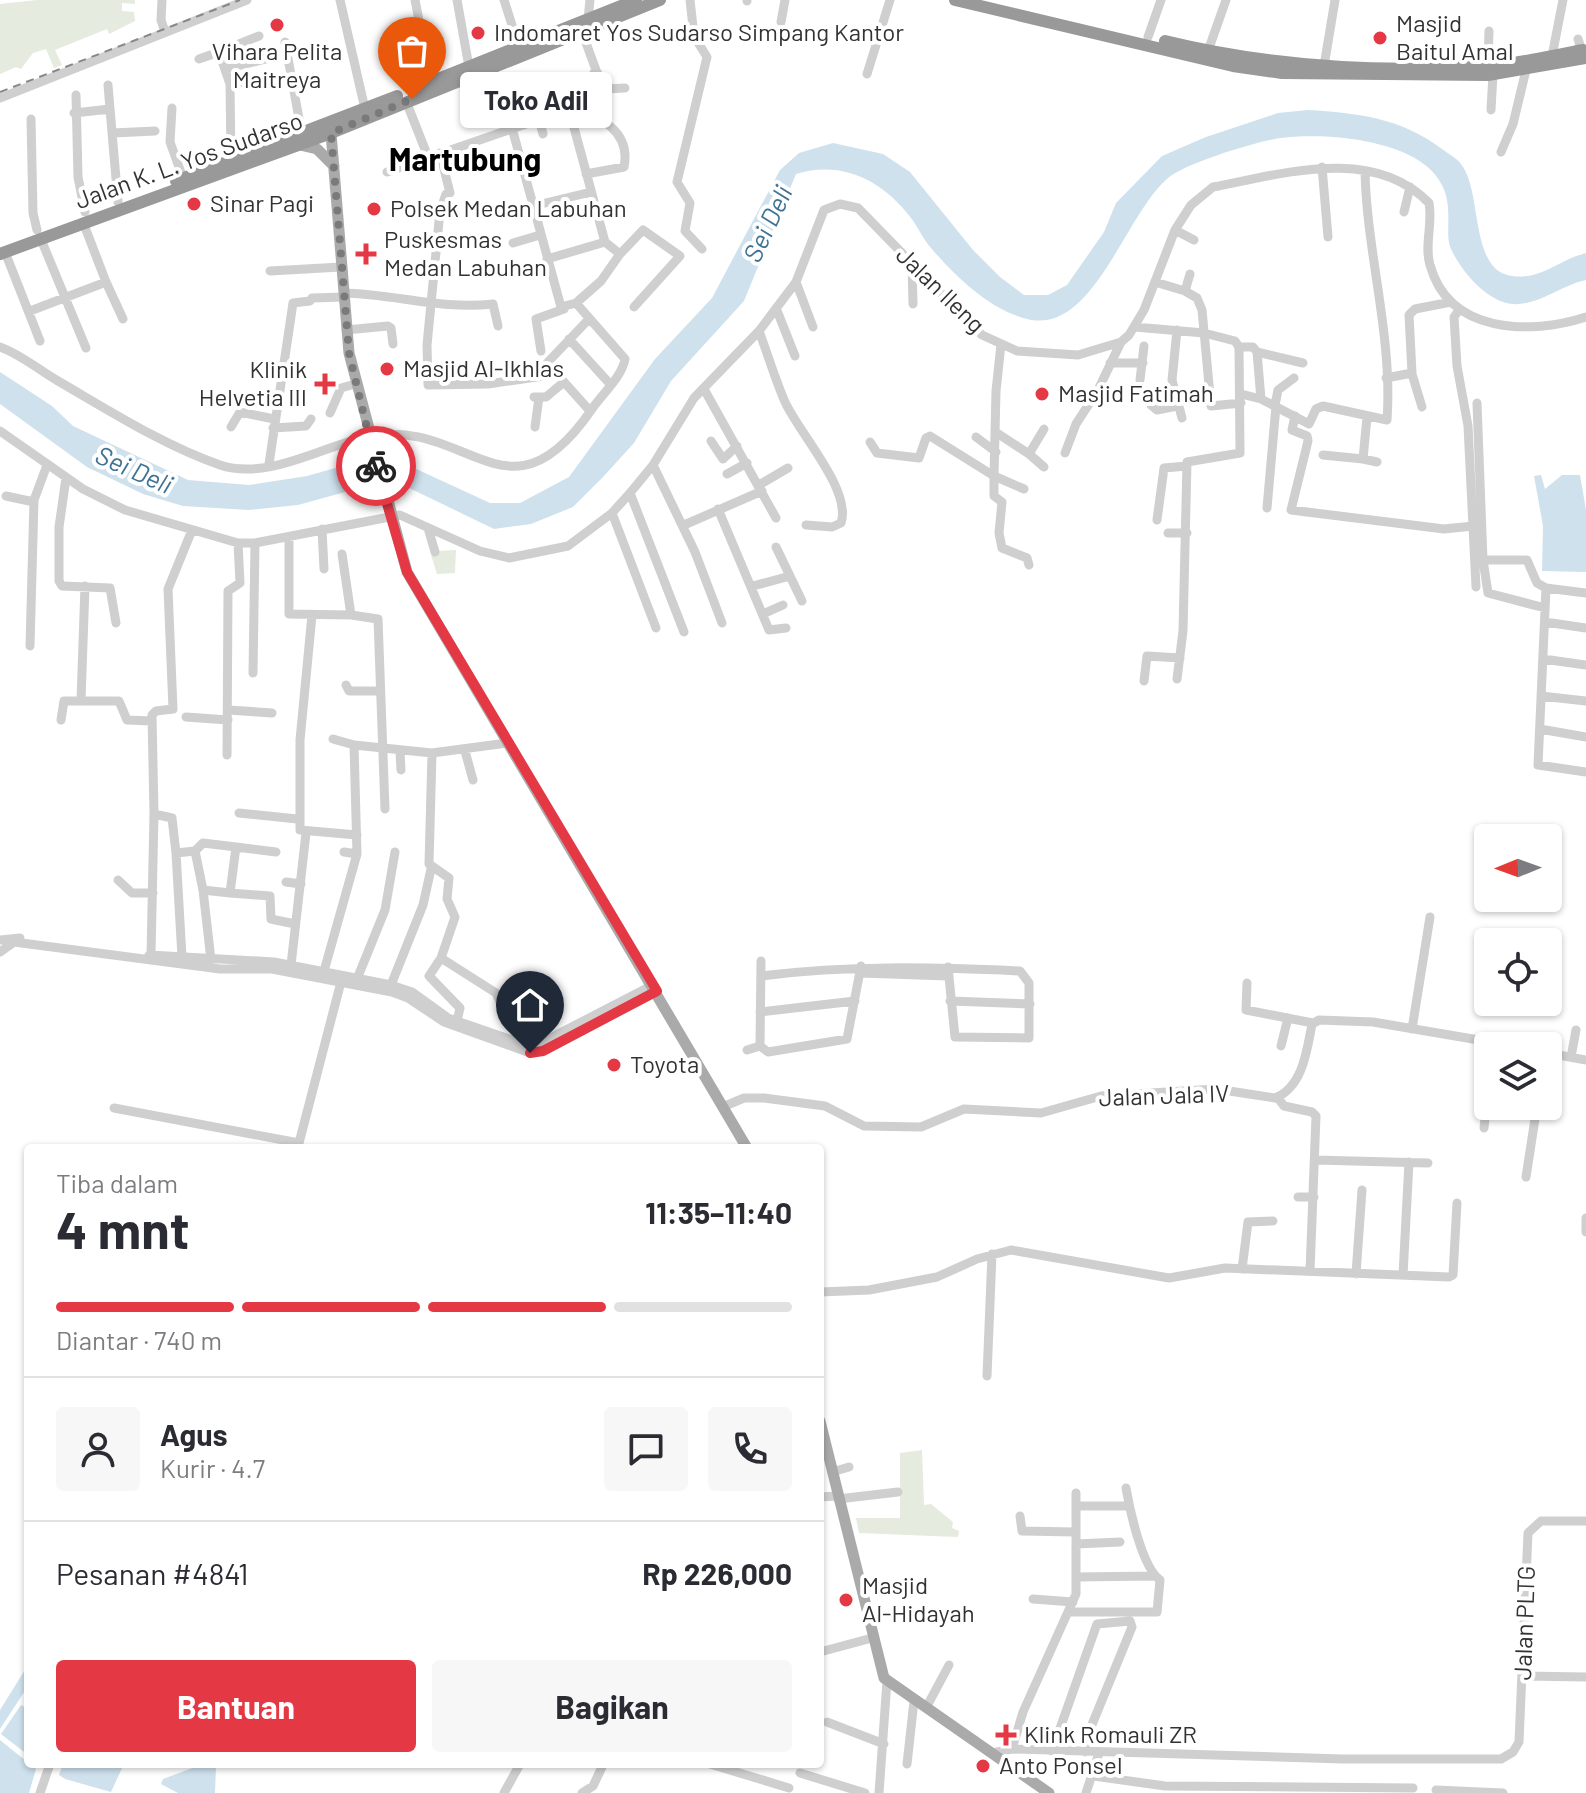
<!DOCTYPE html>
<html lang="id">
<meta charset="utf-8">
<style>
:root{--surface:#fff;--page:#f7f7f7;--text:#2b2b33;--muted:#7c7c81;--line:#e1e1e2;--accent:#e43945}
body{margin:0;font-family:Barlow,sans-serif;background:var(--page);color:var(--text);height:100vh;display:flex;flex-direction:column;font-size:30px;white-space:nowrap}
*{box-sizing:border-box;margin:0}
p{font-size:26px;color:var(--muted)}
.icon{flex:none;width:44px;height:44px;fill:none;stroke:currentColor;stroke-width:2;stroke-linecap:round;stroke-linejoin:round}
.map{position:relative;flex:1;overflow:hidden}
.side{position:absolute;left:24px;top:1144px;width:800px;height:624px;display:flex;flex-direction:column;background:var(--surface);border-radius:8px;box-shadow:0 2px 6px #0004}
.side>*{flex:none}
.needle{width:52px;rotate:269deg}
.buttons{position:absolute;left:1474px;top:824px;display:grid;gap:16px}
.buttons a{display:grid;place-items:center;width:88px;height:88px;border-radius:8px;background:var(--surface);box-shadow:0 2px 6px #0004;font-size:40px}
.pin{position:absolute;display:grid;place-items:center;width:68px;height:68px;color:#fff;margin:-82px -34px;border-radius:50% 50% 50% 0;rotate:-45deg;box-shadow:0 0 8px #0007}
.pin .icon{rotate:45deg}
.courier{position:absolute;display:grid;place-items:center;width:80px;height:80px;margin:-40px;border:6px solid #e43945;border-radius:50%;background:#fff;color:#222;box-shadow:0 2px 10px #0007}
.bubble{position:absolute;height:56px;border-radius:8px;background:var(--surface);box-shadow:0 2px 6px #0004;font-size:26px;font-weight:700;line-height:56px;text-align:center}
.summary em{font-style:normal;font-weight:700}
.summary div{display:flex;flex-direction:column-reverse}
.summary{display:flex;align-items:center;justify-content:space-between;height:136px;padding:0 32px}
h1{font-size:52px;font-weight:700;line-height:60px}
.bar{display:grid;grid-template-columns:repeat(4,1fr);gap:12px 8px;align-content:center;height:96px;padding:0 32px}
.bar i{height:10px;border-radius:6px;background:var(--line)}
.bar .on{background:var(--accent)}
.bar p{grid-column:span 4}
.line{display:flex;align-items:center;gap:20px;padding:0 32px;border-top:2px solid var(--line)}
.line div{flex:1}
.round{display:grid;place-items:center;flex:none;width:84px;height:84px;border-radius:8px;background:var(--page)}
.primary-button{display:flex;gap:16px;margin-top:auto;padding:16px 32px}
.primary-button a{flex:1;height:92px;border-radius:8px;background:var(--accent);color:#fff;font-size:32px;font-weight:700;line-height:92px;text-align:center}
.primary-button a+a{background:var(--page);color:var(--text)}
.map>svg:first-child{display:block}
.green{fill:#e5ebde}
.water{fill:#cee1ed}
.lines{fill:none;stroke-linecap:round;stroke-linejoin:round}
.minor{stroke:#cfcfcf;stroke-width:9}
.major{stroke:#aaa;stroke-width:11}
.highway{stroke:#999;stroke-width:12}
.rail{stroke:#878787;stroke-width:2;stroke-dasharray:8 6;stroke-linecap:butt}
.done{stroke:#7a7a7a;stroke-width:8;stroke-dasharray:0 14.4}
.route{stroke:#e43945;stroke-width:10}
.poi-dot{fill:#e43945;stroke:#fff;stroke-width:3}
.labels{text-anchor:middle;stroke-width:8;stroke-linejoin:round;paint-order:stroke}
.poi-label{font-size:24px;fill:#323232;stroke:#fff;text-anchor:start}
.street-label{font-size:24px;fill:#323232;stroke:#fff}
.water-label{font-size:26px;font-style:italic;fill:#3f7395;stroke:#fff}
.district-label{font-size:32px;font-weight:bold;fill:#000;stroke:#fff}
</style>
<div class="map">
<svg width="1586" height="1793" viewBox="0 0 1586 1793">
<rect width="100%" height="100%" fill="#fff"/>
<!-- green -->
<path class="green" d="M37,0H135V4L122,3V11L134,12L135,21L109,34L107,29L55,50L62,65L54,68L46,49L33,53L21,69L16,67L0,74V4Z
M456,550L455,573L437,574L431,555L437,551Z
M922,1450L924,1505L931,1504L953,1522L952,1528L959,1531L958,1537L859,1533L856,1518H900V1453Z"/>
<!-- water -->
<path class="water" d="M1308,110C1358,113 1401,118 1442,149C1447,153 1457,158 1461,164C1483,192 1469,271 1512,276C1542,280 1558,260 1586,253V280C1561,285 1539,306 1512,304C1486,301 1462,272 1451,249C1444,235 1454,209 1442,185C1420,139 1325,132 1281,138C1258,141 1186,163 1168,178C1125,214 1093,336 1027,319C990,310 955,276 931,248C923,239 918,227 911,218C882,180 842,160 796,174L744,301L671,381L634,443L603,477L573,507L531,524L494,529L401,484L356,489L298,505L249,510L183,506L143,494L87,467L0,404V372L52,406L73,426L188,480L249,485L307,476L353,463L399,461L490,503H520L569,477L655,359L712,298L780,170L799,153L833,143L883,154L910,172L973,250L1000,277L1024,295H1048L1067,285L1104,232L1116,203L1162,156L1206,137L1278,113Z
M1541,475L1545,489L1562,475H1580L1586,510V572L1542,571L1543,526L1534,476Z
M28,1665V1686L0,1729V1710Z
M21,1705L28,1709V1755L1,1734Z
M0,1740L36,1769L29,1793H0Z
M63,1764H124L111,1792L65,1779L59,1775Z
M203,1764L216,1766L215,1793H178L161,1784L163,1779Z"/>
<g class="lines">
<!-- minor -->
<path class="minor" d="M162,0L161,20L165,32
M340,0L365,109
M415,0L431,82
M457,0L469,67
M504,0L519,47
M690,0L694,36L707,57L677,182L690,203L685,231L702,249
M747,1V0
M588,19L590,0
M781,22L785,0
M1148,37L1161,0
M1578,39L1582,51
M285,42L302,135
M1208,51L1226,0
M1552,56L1563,0
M199,59L219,52
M1488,66L1489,31
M225,69L266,59
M596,70L606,89L625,88
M1323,72L1335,0
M867,74L890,0
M230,84L269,77
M108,85L110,109
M76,95L78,177L85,212
M0,98L247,0
M406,101L428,157
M172,108L170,142L183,178
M569,109L605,242L620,254L643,230L680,256L634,307
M1491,110L1493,74
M74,113L110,109L118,202
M570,113C600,112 631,133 624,167L586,174
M31,119L33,213L37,230
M539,119L543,134
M113,133L155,131
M1501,152L1513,124L1526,70
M440,153L450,193L446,194L440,211L427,345L428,385L488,384L557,374
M231,161L230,84L219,52L259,36
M1322,167L1328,237
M387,172L569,109L596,70L582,32
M533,206L591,192
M1404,212L1410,187
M1175,230L1194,240
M40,237L86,348
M513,243L540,235
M5,252L40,341
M547,259L605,242
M912,264L913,304
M270,271L341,267
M106,282L123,319
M796,282L813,327
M1155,282L1185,291L1190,274
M1185,291L1197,298L1202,310L1211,406L1241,403
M343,293C395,294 442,310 493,304L498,326
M576,303L601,281L620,254
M776,308L795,356
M1459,310L1454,317L1457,366L1468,426L1476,587
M30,311L106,282L83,222
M588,320L547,363L590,411
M1135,327L1204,333L1235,341L1239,347L1240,453L1187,462L1183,631L1177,679
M346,330L388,326L391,328L393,344
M1177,330L1172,380L1182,418
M759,331C768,355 775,379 785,402C799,433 852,490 841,523L832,527L806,525
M569,339L610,384
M0,347C20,354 39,370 58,381C110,411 163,445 220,465C268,481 322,446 367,437C467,415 508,532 592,409C602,394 622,377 625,359L576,303L561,307L512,128L489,69
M1239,347H1253L1257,352L1303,363
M541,351L536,319L564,309
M1257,352L1261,399
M1110,363H1143
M1412,374L1422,407
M1386,378L1412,373L1409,315L1415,309L1451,302
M1140,380L1144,346
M704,389L776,518
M1241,394L1261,399L1309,424L1316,409L1323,406L1387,420C1393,337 1367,255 1365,172
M534,397H546L564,382
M1477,403L1483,560L1488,593L1545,608
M1151,405L1157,410L1177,406
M1275,405L1278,390L1294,378
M330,413L341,388L355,384
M1295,416L1292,430L1307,436L1308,441L1291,510L1444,529L1473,526
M1367,417L1363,459L1377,462
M231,427L240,412L274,419
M535,427L539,397
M273,428L306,426L311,419
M0,431L83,489L125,510L238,543H255L400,515L480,551L509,558L568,546L612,513L630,493L653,465L694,398L759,331L796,282L824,210L840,204L858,208L982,335L1017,351L1078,355L1121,342L1129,335L1144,310L1175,230L1191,205L1213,187C1282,174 1373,145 1429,203C1433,224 1424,245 1430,265C1449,334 1530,335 1586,317
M997,433L1029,454L1044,429
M976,437L996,452
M711,441L723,459L737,446
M870,442L877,453L919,458L926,438L930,436L994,476L996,391L1001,344
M1065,453L1076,424L1098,390L1121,342
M1029,454L1044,467
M1323,455L1363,459
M269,464L293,303L310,301L312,298L343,297
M653,465L695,552L722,623
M727,474L747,463
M66,478L59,527V581L62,586L110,588L116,623
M759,485L788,468
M1024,489L994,476V496L1002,502L999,533L1002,548L1027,558L1029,565
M630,493L684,632
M6,496L34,502
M1267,508L1276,406
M718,509L769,630L786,628
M612,513L656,628
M1157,520L1164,468L1187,466
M684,525L762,491
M428,528L435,552
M322,529L324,569
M1168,533H1187
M289,537V614L351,615L378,619L385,809
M776,547L802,601
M342,554L351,615
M1483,560H1527L1537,583L1546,588L1586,593
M753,586L790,576
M1546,588L1538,765L1586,772
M763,614L783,605
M312,615L300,740V830L357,835
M1545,622L1586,628
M30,646L34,500L47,465
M1543,659L1586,665
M253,673L255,543
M1144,681L1147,656L1180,658
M346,685L349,691H378
M1541,696L1586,701
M81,700L85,586
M229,710L272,713
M186,717L228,720
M61,720L64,701H119L127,720L152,721
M1540,729L1586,737
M333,739L354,745
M465,751L473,780
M400,752L401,770
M432,753L429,864L449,878L447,899L455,917L441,958L429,976L460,1008L457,1021
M227,755L228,591L240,583L238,543
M239,813L297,819
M154,814L172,818L176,853L195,851L203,843L236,847
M195,851L203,890L230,893
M276,852L236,847L230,893L270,896L271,919L295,924
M344,852L357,854
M176,853L182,957
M118,880L132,893H153
M286,882L301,884
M203,890L211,960
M0,940L20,938
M0,952L14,942L220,969H272L392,992L408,998L444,1022L530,1053L543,1051L657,991
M149,955L274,962L391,985L412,992L448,1018L533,1047L653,985
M151,955L154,814L152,715L156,711L173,709L168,589L192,530
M441,958L496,993L503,1009
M291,965L306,833
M324,971L357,854L354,745L432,753L507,743
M861,973L948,976
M761,976C848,965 932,967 1020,971L1029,983V1038L955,1037L948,967
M357,979L385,910L395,852
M1247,983L1246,1010L1313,1023
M391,985L423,905L431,869
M950,1001L1030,1004
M760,1012L855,1001
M1412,1029L1430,917
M760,1046L761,961
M1281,1046L1288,1018
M747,1050L760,1046L768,1052L847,1039L861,966
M1548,1053L1586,1060
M1571,1057L1576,1030
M1278,1098L1284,1106L1312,1112L1316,1116L1310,1271
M725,1106L744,1098H764L825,1106L864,1126L921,1127L964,1109L1041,1113L1101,1096L1216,1089L1275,1098C1303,1087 1307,1050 1312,1024L1319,1020L1373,1022L1514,1046
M114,1108L299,1143L342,978
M1484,1128L1488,1087
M1315,1160L1428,1163
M1526,1177L1537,1106
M1298,1197H1314
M1586,1218V1232
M1242,1269L1248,1222L1273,1221
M1356,1274L1362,1190
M1403,1275L1409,1162
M820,1292L869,1290L937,1277L977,1259L1011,1250L1169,1278L1225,1268L1449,1277L1453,1275L1457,1203
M987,1376L992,1254
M832,1472L849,1467
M820,1497L837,1496
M838,1499L898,1492
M1076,1506H1129
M1020,1516L1022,1531L1075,1532
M1076,1544L1120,1542
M1076,1577L1154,1576
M1033,1599L1073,1602
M1068,1612H1157L1160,1580C1142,1567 1130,1511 1126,1488
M820,1652L872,1638
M1524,1676L1586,1677
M926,1708L949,1665
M827,1722L884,1744
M1012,1749L1023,1712L1076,1594V1493
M1052,1751L1097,1624L1130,1621L1132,1627L1091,1727L1085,1752
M992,1753L1012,1749L1343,1759H1501L1513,1752L1519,1742L1528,1533L1541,1521H1586
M710,1764L789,1788
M907,1764L914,1701
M800,1773L865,1793
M1094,1776L1165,1786L1413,1788
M1436,1790L1503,1793
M40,1793L50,1764
M504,1793L520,1764
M582,1793L593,1786L602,1767
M879,1793L887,1681
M1086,1793L1099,1753"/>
<!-- major -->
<path class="major" d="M331,133L349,353L407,572L747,1148
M300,145L317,149L334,166
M820,1421L884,1678L1049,1793"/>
<!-- highway -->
<path class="highway" d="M955,0L1233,66L1282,73L1488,75L1586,58
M1165,41C1268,66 1380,73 1486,66C1519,64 1551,56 1583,50
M418,87L636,0
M176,181L397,96
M0,254L331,133L660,0"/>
<!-- rail -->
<path class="rail" d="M0,92L240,0"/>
</g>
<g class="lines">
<!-- done -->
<path class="done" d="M376,466L349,353L331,133L412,99"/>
<!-- route -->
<path class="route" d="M376,466L407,572L657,991L543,1051L530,1053"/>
</g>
<!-- markers -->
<g class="poi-dot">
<circle cx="277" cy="25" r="8"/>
<circle cx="478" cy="33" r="8"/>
<circle cx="1380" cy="38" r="8"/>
<circle cx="194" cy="204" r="8"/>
<circle cx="374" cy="209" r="8"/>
<path d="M362 242h8v8h8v8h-8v8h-8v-8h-8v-8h8z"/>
<circle cx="387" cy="369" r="8"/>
<path d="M321 372h8v8h8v8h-8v8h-8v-8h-8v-8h8z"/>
<circle cx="1042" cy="394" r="8"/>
<circle cx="614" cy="1065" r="8"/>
<circle cx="846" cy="1600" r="8"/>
<path d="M1002 1723h8v8h8v8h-8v8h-8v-8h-8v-8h8z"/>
<circle cx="983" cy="1766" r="8"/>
</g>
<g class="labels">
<!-- poi labels -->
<g class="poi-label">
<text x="1396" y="32">Masjid<tspan x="1396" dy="28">Baitul Amal</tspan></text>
<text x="494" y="41">Indomaret Yos Sudarso Simpang Kantor</text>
<text x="277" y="60" text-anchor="middle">Vihara Pelita<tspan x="277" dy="28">Maitreya</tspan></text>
<text x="210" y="212">Sinar Pagi</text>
<text x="390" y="217">Polsek Medan Labuhan</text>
<text x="384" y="248">Puskesmas<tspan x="384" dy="28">Medan Labuhan</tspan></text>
<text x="403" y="377">Masjid Al-Ikhlas</text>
<text x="307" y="378" text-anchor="end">Klinik<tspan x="307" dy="28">Helvetia III</tspan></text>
<text x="1058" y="402">Masjid Fatimah</text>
<text x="630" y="1073">Toyota</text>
<text x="862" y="1594">Masjid<tspan x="862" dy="28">Al-Hidayah</tspan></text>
<text x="1024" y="1743">Klink Romauli ZR</text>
<text x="999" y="1774">Anto Ponsel</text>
</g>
<!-- street labels -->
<g class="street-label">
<text transform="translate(189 161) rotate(-20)" y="8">Jalan K. L. Yos Sudarso</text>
<text transform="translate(940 290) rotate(44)" y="8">Jalan Ileng</text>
<text transform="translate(1164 1096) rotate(-2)" y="8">Jalan Jala IV</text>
<text transform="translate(1525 1623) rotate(-88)" y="8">Jalan PLTG</text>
</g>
<!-- water labels -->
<g class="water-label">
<text transform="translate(768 224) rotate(-65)" y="9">Sei Deli</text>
<text transform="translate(134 470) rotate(24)" y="9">Sei Deli</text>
</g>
<!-- district labels -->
<g class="district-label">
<text x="465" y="171">Martubung</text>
</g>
</g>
</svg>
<div class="buttons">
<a><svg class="needle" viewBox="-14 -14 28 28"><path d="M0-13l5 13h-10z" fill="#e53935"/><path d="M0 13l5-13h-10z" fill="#7c7c81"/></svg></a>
<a><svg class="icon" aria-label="locate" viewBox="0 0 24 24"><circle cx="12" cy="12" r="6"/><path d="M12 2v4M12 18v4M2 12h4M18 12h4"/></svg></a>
<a><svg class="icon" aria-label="layers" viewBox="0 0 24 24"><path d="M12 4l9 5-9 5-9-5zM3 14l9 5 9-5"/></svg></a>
</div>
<div class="pin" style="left:412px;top:99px;background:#ea580c"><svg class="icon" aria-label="bag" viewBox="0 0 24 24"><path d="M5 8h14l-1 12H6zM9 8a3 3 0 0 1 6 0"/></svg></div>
<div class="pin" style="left:530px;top:1053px;background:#1f2937"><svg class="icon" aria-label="home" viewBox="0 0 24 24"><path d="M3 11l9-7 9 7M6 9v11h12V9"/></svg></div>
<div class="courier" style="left:376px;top:466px"><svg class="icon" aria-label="bike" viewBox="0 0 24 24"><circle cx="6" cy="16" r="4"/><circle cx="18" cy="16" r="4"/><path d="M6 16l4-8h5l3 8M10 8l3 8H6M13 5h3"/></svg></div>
<div class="bubble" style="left:460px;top:72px;width:152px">Toko Adil</div>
<section class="side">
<div class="summary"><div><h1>4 mnt</h1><p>Tiba dalam</p></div><em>11:35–11:40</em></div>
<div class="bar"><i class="on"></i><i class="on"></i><i class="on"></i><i></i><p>Diantar · 740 m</p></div>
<div class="line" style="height:144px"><a class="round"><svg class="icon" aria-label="person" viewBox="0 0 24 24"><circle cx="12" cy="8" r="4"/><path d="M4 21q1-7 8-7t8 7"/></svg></a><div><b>Agus</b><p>Kurir · 4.7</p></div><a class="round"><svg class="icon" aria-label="chat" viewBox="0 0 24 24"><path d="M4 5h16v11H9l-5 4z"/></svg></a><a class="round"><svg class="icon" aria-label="phone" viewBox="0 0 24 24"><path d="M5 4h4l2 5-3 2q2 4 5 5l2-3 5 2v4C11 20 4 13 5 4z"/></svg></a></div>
<div class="line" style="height:104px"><div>Pesanan #4841</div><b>Rp 226,000</b></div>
<div class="primary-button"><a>Bantuan</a><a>Bagikan</a></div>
</section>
</div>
